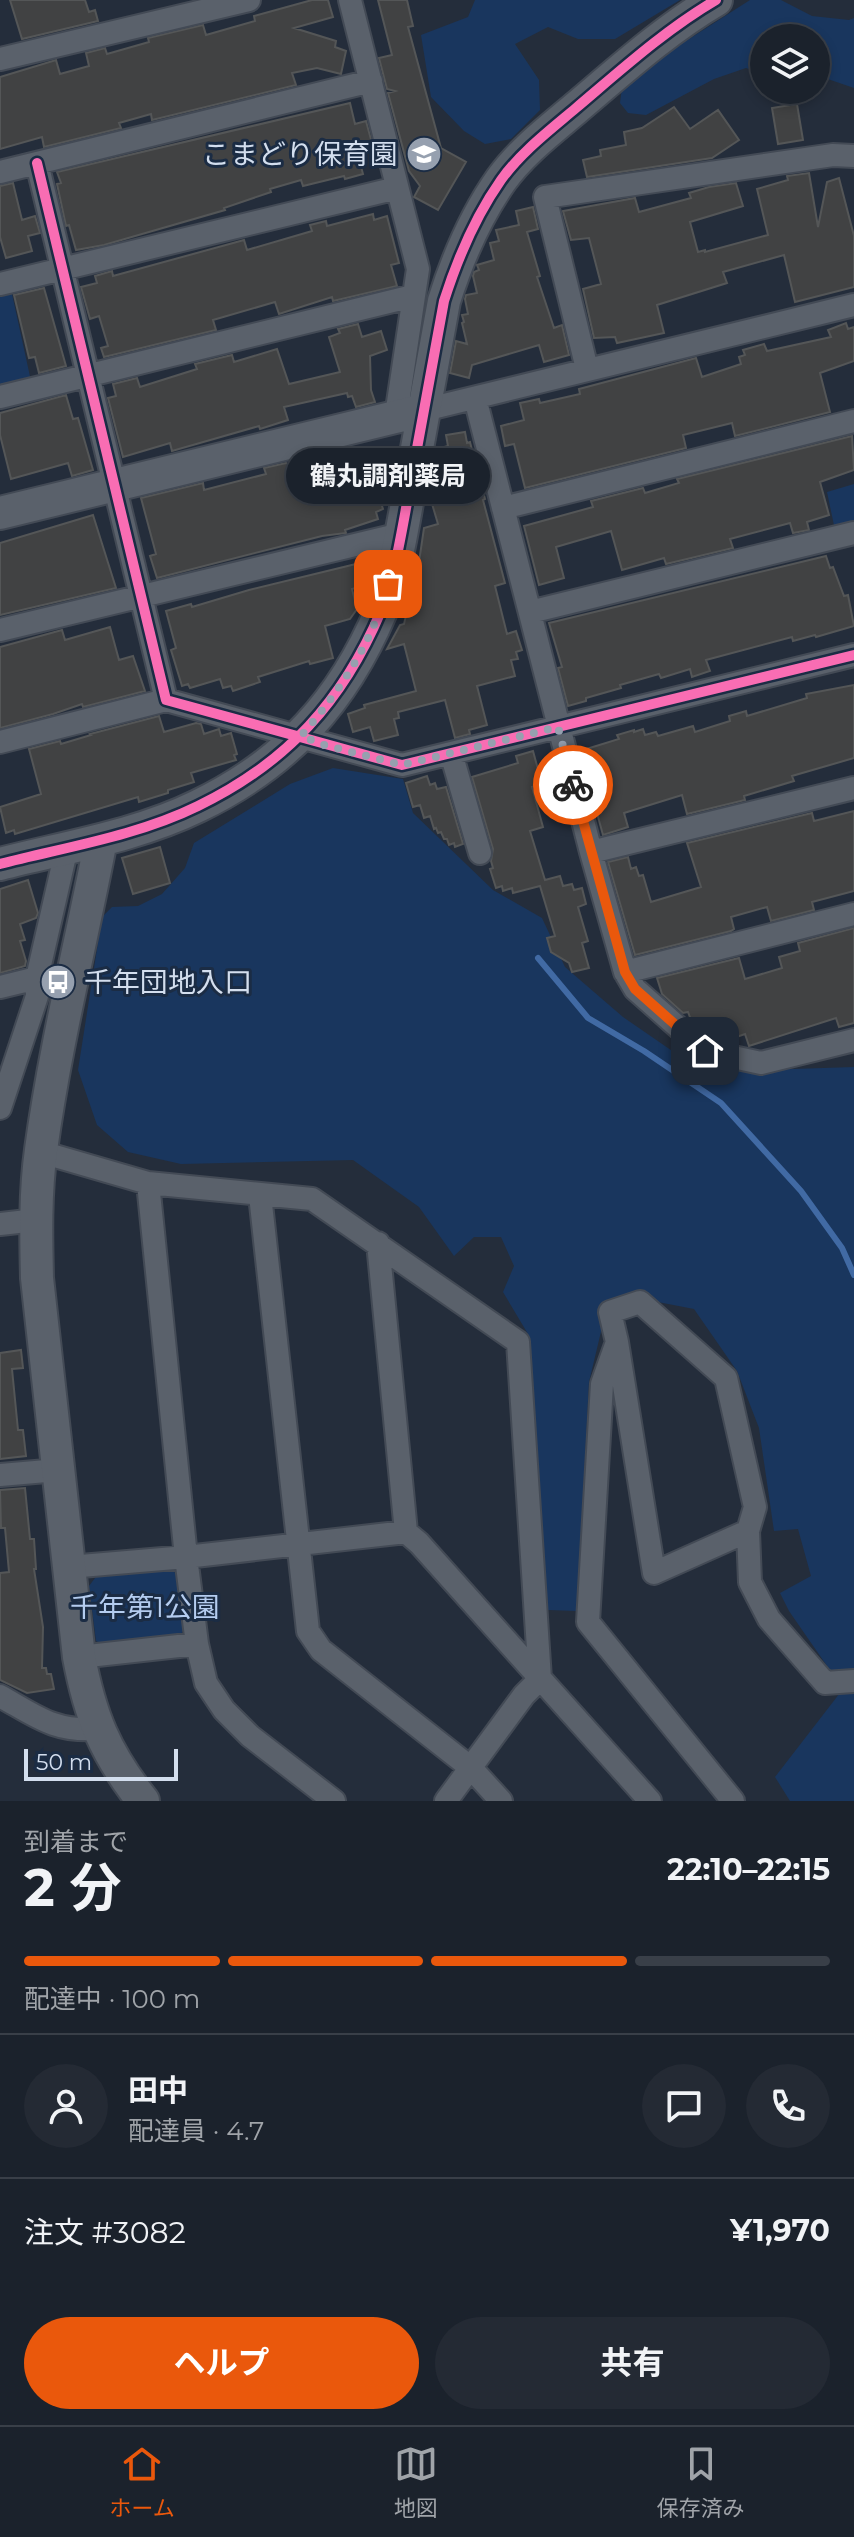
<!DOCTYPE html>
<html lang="ja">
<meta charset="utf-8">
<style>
:root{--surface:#1b222c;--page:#242a34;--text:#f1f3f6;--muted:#a0a4a9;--line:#393f48;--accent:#ea580c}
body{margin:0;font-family:Montserrat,"Noto Sans JP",sans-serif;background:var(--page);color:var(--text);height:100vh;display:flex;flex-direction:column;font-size:30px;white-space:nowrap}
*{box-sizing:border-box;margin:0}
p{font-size:26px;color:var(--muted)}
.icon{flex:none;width:44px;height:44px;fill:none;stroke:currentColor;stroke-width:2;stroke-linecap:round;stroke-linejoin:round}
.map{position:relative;height:1801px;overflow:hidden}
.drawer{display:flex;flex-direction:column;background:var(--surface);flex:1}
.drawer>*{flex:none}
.buttons{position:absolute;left:750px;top:24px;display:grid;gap:16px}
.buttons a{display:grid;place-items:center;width:80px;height:80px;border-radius:50%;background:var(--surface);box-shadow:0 4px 12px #0003,0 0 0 2px var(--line);font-size:40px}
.scale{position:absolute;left:24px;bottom:20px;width:154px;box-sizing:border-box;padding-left:8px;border:4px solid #d3deee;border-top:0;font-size:22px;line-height:28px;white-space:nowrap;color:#d3deee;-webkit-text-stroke:6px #1b2c44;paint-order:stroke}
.pin{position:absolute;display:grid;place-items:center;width:68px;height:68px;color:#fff;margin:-34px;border-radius:16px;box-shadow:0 4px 12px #0006}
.courier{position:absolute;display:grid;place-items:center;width:80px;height:80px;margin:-40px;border:6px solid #ea580c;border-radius:50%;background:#fff;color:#222;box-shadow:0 2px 10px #0007}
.bubble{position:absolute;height:56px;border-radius:28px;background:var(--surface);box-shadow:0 4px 12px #0003,0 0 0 2px var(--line);font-size:26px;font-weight:700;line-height:56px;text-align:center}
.headline em{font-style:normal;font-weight:700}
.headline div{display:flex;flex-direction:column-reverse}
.headline{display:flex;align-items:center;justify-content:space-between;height:136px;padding:0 24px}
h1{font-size:52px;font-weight:700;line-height:60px}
.bar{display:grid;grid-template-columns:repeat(4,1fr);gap:12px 8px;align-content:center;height:96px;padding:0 24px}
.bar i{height:10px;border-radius:6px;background:var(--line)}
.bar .active{background:var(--accent)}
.bar p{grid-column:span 4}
.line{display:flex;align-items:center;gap:20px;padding:0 24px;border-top:2px solid var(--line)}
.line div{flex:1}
.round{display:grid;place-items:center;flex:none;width:84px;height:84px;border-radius:42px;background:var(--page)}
.primary-button{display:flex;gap:16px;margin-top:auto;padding:16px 24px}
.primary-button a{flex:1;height:92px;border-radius:48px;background:var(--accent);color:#fff;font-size:32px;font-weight:700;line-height:92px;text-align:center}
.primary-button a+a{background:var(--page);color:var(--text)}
.tabs{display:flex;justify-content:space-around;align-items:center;height:112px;border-top:2px solid var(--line);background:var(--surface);font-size:22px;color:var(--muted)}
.tabs a{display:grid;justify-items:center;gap:4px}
.tabs .active{color:var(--accent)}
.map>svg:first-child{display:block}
.green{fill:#19365e}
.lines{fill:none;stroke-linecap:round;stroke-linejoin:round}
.stream{stroke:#416aa4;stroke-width:6}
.building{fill:#414243;stroke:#545657;stroke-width:2}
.street-casing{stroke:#434a55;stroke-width:26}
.secondary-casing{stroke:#434a55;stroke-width:36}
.street{stroke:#5a616b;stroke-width:22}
.secondary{stroke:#5a616b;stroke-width:32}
.cycleway-casing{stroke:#1b2c44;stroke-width:15}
.cycleway{stroke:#f96db3;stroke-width:10}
.done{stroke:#96a0af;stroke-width:8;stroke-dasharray:0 14.4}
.route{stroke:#ea580c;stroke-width:10}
.labels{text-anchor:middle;stroke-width:6;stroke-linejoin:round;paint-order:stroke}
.poi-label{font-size:28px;fill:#d3deee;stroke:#1b2c44;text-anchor:end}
.park-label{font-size:28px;fill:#b4ccef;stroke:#1b2c44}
</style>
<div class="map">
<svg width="854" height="1801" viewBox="0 0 854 1801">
<rect width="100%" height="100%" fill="#242d3b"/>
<!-- green -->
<path class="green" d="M475,0H680L615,39H578L548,27L515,44L539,80L540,110L511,139L485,144L464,131L431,97L421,35L468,17Z
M750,0H781L812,16L849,20L854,18V88L816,75V38H764V74L746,68L714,79L646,115L628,113L620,103L622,87L675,48Z
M12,294L31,381L0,388V297Z
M854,484V524L835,530L827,492Z
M333,768L403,779L413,813L493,890L542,918L565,967L623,1017L681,1057L761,1070L854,1067V1801H790L775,1777L843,1689L789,1611L780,1593L811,1576L798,1529L774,1531L759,1428L737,1371L694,1309L632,1297L604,1319L589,1382L577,1611L548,1610L528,1334L503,1292L514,1266L501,1237H474L454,1256L419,1207L353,1160L181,1164L128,1152L97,1125L78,1070L102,917L112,907L138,906L162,894L185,868L194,843L290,784Z
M167,1568L179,1575L186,1626L178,1639L110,1648L96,1641L89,1586L98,1574Z"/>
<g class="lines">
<!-- stream -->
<path class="stream" d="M538,958L588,1018L644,1051L721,1103L801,1191L842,1248L854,1275"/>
</g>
<!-- building -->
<path class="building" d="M10,0H85L89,12L95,10L98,21L22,39Z
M312,0H328L333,17L294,28L336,41L335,47L346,51L341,74L317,68L292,73L296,85L152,120L151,114L119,123L121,128L44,147L42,137L0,149V77L56,60L60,74L89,66L86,53L105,48L107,54L149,42L148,38L203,25L206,35L255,21L254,16Z
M378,0H407L413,26L408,27L441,148L466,162L438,210L414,197L420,186L409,171L388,93L395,91L387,89L379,58L392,55Z
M350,103L355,124L366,121L373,147L357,152L363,174L345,179L344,176L303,186L301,180L270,189L271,192L224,208L225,210L104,245L76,250L69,225L66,226L57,184L61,183L57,172Z
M797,104L803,140L778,144L772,108Z
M674,107L690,129L718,110L739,140L712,158L587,177L583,160L601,156L600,150L626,145L624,132L642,128Z
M809,173L818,227L827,182L839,178L854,236V287L795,302L784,255L723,272L727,283L657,305L664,333L617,343L615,337L594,338L583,289L601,284L589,238L571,240L563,211L635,198L639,212L691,198L689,193L709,187L736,183L743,206L690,222L698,252L705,250V252L768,235L757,189L788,180L787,176Z
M13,183L22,220L35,216L40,233L28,236L32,251L6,258L0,237V186Z
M533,207L538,229L527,232L540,276L537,277L554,328L562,325L569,355L544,362L539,345L472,365L469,378L450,373L456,341L467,344L462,323L464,322L462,315L468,314L465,299L466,295L477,293L473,276L474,272L479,270L477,265L494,260L490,243L499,241L496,230L519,225L516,211Z
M373,214L374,220L387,216L399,263L391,265L397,286L333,301L332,297L279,314L275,302L213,320L216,330L104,357L101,348L108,346L99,316L90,319L81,287L97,283L95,276L112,271L113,276L244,240L247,250L312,231L310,225L326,221L327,226Z
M44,288L66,366L39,373L35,357L29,358L14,295Z
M846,323L848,329L854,327V361L820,373L830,412L735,436L732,423L683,435L686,448L525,488L514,444L505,446L501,426L524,420L520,403L539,399L540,403L580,394L579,389L696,358L702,377L741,364L739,357L745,355L743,350L764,344L767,351L831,337L828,330Z
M358,324L362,337L381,331L387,350L370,356L371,390L375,402L356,407L352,396L348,397L347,393L284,407L288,420L260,429L259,426L172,451L170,443L123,457L108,398L116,396L113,384L137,378L140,387L197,369L195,364L232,355L234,362L277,349L289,384L340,372L329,337L340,333L338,329Z
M66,395L73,419L78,418L93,470L72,476L68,463L11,479L0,435V413Z
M465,432L467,443L470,442L472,450L485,499L483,500L505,583L495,586L507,634L516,631L522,650L516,652L518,659L511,660L515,676L477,686L487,725L469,730L470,734L455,738L445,700L398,712L399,718L394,719L398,735L374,741L370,727L353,732L348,714L365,708L364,705L416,691L404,644L387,649L400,625L404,624L419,562L424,528L438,524L430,497L448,492L440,456L445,455L444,447L448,446L446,435Z
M852,436L854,470L820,482L829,515L807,522L809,530L793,533L790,523L730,539L733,548L666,564L664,558L622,570L611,531L556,547L564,578L539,585L524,526L593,507L591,501L643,488L645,493L679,483L677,479Z
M380,451L388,476L374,481L383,509L376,512L378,519L345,530L346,533L322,536L157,578L150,556L156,554L141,498L203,483L204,490L266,474L264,468L286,463L291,466L320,458L323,468Z
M93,515L116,588L0,615V543Z
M826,556L830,568L833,567L844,596L848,595L854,626L816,637L815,635L793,641L792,637L706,660L710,671L692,677L690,669L661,678L659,674L620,685L621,688L586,698V701L568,706L558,668L562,667L549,623Z
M356,564L362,586L352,589L357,609L350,619L325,626L333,658L310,664L309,661L258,677L260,682L233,691L231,686L223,688L220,679L190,688L188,684L182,686L171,650L176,648L166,611L191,604L192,607L249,590Z
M110,627L119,660L133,656L145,691L83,707L82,704L53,714L0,728V647L62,630L65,640Z
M854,685V758L792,776L794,781L744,796L745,800L687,814L682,795L624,813L628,827L603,835L580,751L619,739L617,735L634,730V732L643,729L645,735L656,732L658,736L693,726L695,732L730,721L729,716L746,711L747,716L807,698L806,694Z
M159,716L164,732L196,723L201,724L204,734L219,729L221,736L231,733L237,754L234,755L236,760L191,773L194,782L168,790V793L139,802L138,797L15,834L14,830L6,833L0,807L41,794L29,749L60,741L61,744L91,735L90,734Z
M533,751L542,784L532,787L543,827L530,831L545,880L560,876L563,886L572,884L574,890L582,888L586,904L578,907L588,941L582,943L589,968L572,972L569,963L551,952L547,938L555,936L540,886L513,893L512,888L503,891L502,886L496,888L490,869L493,868L491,861L493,849L472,777L518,763L516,756Z
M427,776L430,785L435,783L437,789L446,787L463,844L455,847L454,843L449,845L447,839H444L441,832L438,833L436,828L434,829L430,816L424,818L420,805L413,807L406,783Z
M854,811V891L812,902L814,910L771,921L767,907L731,917L734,929L731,931L635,955L608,862L628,857L631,869L636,867L639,876L643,875L651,902L701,887L687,843L812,813L814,821Z
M160,847L170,883L133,894L122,858Z
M28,880L38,913L36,918L20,924L25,940L20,941L26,961L25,966L0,973V889Z
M854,928V1023L839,1027L836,1018L749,1046L745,1034L725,1041L717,1039L712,1024L700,1028L691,1020L688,1012L683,1013L662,994L657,978L739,958L745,979L782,968L779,957L800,951L798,943Z
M21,1350L23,1368L12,1369L18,1430H23L26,1456L0,1459V1353Z
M25,1488L30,1539H34L36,1569H34L43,1627L42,1668H46L47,1674H51L54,1689L27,1693L0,1680V1573L9,1572L5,1528H1L0,1490Z"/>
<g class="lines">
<defs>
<path id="street" d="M350,0L418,269L396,416
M0,59L249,0
M37,163L166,700L402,765L854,655
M0,172L371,81
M0,284L397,188
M587,369L545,197L833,155L854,156
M0,397L413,296
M475,398L591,852L625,972L635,989L705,1051L761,1063L854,1040
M424,410L854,305
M503,508L854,421
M530,612L854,533
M0,630L401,534
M0,742L166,700
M451,753L480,853
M591,852L854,788
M625,972L854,914
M0,987L37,978
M0,1108L37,996V978L67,847
M41,1152L148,1183L312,1199L518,1342L540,1679L524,1695L446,1801
M148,1183L186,1557L197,1644L206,1683L224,1710L250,1736L334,1801
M260,1195L308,1631L321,1650L471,1768L501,1801
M0,1224L36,1220
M378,1243L406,1532
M617,1342L654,1573L748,1531L755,1507L726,1378L640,1302L610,1312L617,1342L602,1384L588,1622L733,1801
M0,1475L58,1470
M748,1531L750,1582L769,1619L825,1683L854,1681
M69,1567L186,1557L406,1532L419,1543L650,1801
M79,1657L197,1644
M0,1696C36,1716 54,1732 97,1729"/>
<path id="secondary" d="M0,513L424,410
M101,840C81,943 55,1046 41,1150C35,1193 36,1236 37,1278L79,1657C90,1716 105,1753 143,1801
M0,864C66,847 137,836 198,806C287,763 343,701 381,611C395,576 402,529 409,492C421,428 432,364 444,301C458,257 475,217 501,180C521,152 550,130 576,108C621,70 665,30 716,0"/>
</defs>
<!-- street casing -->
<use href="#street" class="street-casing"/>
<!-- secondary casing -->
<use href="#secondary" class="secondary-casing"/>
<!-- street -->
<use href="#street" class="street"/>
<!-- secondary -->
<use href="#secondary" class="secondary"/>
<defs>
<path id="cycleway" d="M37,163L166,700L402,765L854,655
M0,864C66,847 137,836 198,806C287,763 343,701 381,611C395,576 402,529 409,492C421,428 432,364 444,301C458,257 475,217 501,180C521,152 550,130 576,108C621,70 665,30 716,0"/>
</defs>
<!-- cycleway casing -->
<use href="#cycleway" class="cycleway-casing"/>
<!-- cycleway -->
<use href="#cycleway" class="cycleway"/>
</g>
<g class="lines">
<!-- done -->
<path class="done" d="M388,584C373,642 340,691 301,736L324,745L402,765L558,727L573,785"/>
<!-- route -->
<path class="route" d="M573,785L625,972L635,989L705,1051"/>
</g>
<!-- icons -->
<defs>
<symbol id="school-disc" viewBox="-11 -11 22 22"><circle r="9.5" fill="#96a0af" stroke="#1b2c44"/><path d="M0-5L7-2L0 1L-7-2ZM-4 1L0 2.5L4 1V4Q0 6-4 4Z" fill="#fff"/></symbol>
<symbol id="bus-disc" viewBox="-11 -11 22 22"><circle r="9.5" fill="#96a0af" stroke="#1b2c44"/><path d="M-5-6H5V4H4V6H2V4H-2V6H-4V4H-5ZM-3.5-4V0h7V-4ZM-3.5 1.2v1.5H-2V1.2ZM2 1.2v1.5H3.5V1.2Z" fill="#fff"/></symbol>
</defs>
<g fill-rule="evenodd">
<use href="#school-disc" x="404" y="134" width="40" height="40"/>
<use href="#bus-disc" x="38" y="962" width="40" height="40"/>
</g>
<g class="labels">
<!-- poi labels -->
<g class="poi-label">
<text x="398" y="164">こまどり保育園</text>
<text x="84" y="992" text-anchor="start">千年団地入口</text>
</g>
<!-- park labels -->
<g class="park-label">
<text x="145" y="1617">千年第1公園</text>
</g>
</g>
</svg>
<div class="buttons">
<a><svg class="icon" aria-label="layers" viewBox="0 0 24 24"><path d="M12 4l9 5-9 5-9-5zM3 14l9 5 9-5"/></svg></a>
</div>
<div class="scale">50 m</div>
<div class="pin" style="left:388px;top:584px;background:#ea580c"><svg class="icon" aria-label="bag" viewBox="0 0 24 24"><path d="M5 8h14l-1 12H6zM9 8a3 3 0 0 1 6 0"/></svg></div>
<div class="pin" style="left:705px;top:1051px;background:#1f2937"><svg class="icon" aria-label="home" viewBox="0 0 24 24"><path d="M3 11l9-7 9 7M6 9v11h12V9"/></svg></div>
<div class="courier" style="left:573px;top:785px"><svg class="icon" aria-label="bike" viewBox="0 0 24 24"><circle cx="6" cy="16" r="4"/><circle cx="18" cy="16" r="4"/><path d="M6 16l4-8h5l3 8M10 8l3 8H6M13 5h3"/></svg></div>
<div class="bubble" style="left:286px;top:448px;width:204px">鶴丸調剤薬局</div>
</div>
<section class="drawer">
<div class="headline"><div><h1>2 分</h1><p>到着まで</p></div><em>22:10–22:15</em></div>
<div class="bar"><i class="active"></i><i class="active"></i><i class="active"></i><i></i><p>配達中 · 100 m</p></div>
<div class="line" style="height:144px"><a class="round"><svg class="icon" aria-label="person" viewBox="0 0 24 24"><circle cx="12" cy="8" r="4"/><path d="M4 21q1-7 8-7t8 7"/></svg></a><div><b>田中</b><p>配達員 · 4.7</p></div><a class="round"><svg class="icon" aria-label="chat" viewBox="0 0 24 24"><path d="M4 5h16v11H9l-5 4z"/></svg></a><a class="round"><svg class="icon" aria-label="phone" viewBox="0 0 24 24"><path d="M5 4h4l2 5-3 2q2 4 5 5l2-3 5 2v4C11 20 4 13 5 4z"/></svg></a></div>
<div class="line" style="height:104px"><div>注文 #3082</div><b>¥1,970</b></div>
<div class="primary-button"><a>ヘルプ</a><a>共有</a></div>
</section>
<nav class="tabs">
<a class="active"><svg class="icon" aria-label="home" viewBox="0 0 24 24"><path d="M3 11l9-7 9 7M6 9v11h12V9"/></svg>ホーム</a>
<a><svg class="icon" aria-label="map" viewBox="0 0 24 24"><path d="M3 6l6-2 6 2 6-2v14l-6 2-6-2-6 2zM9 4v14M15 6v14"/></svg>地図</a>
<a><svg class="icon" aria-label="saved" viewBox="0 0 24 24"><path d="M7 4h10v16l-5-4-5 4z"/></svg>保存済み</a>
</nav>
